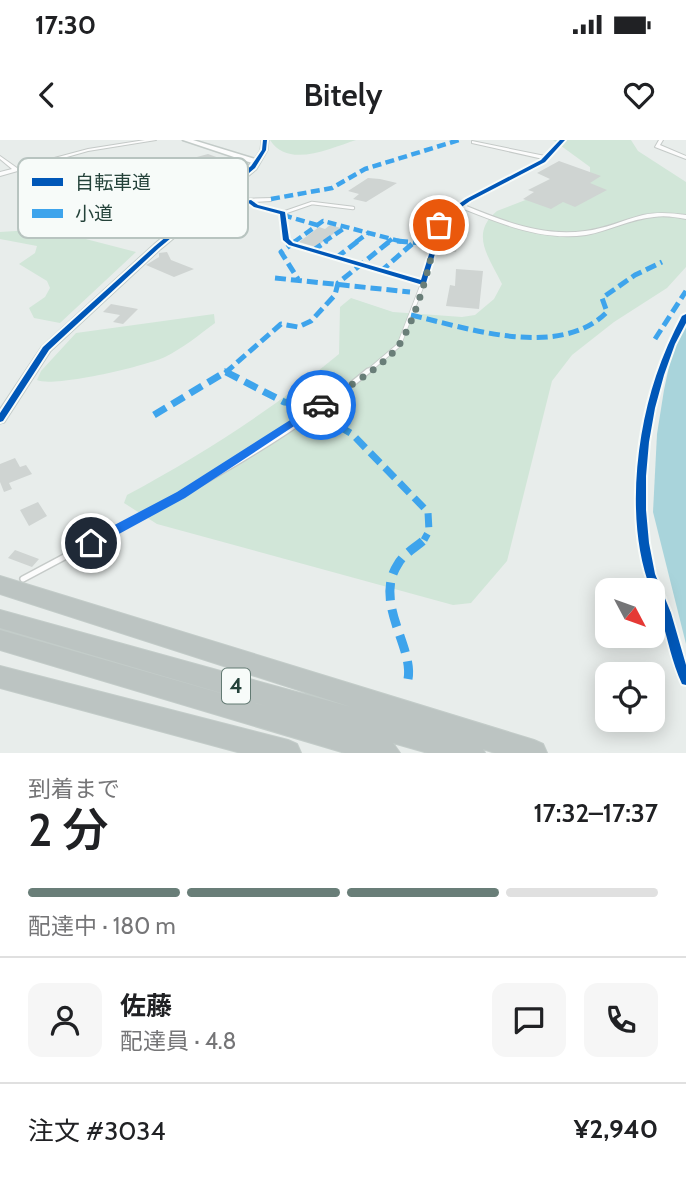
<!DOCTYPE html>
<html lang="ja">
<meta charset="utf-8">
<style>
:root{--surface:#fff;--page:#f6f6f6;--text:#202124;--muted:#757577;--line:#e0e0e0;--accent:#697e78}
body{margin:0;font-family:Cabin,"Noto Sans JP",sans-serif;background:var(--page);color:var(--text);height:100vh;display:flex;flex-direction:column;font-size:26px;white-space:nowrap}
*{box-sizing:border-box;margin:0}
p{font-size:23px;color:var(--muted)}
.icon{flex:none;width:38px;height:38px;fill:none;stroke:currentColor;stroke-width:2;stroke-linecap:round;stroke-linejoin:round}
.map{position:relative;height:613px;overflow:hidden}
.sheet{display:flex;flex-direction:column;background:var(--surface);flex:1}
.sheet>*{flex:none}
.needle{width:46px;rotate:131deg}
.tools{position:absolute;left:595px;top:438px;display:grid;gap:14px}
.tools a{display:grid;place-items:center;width:70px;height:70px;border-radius:14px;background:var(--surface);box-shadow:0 4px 18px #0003;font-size:35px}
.pin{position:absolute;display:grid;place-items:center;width:60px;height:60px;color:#fff;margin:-30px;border:4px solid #fff;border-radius:50%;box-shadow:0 2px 7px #0007}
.courier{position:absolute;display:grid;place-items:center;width:70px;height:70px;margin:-35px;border:5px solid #1a73e8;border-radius:50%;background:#fff;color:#222;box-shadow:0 2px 9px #0007}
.overview em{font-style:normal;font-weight:600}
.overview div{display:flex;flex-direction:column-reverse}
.overview{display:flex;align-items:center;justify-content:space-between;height:119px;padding:0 28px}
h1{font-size:46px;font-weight:600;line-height:52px}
.bar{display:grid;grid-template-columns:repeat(4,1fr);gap:10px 7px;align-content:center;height:84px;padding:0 28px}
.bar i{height:9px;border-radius:5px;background:var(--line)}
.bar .selected{background:var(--accent)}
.bar p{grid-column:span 4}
.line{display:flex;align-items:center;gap:18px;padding:0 28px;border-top:2px solid var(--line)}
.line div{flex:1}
.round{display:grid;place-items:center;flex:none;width:74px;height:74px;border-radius:14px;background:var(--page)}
.status{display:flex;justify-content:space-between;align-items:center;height:49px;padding:0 35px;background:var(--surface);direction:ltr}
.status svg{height:19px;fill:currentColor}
header{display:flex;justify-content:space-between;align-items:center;height:91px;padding:0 28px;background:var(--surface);font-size:32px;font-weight:600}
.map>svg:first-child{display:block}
.green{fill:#d1e6d8}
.water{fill:#a9d4db}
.building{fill:#cfd4d2}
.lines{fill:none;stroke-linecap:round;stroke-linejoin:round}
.lane-far3-casing{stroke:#c5cac8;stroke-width:4.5}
.lane-far2-casing{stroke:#c5cac8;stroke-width:5}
.lane-far1-casing{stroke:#c5cac8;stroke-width:7}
.lane-casing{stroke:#c5cac8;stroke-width:8}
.street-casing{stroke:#c5cac8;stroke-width:2}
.secondary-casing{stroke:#c3cbc8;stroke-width:3}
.highway-casing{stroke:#c3ccc9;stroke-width:2}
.lane-far3{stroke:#fcfcfc;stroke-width:2.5}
.lane-far2{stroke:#fcfcfc;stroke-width:3.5}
.lane-far1{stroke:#fcfcfc;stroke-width:4.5}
.lane{stroke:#fcfcfc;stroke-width:5}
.street{fill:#fcfcfc;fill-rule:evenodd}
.secondary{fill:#fcfcfc;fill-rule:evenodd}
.highway{fill:#bcc4c2;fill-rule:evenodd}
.quiet-far3{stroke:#3ea4ec;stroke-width:4.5;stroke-dasharray:9 4.5;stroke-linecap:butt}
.quiet-far2{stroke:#3ea4ec;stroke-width:5;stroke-dasharray:11 5;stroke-linecap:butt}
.quiet-far1{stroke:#3ea4ec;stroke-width:7;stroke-dasharray:14 7;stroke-linecap:butt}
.quiet{stroke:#3ea4ec;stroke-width:9;stroke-dasharray:18 9;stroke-linecap:butt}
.cycleway-casing{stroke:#f7fbf9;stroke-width:4}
.cycleway{fill:#0057b8;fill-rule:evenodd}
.route{fill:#1a73e8}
.done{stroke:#697e78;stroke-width:7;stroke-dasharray:0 12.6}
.labels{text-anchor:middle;stroke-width:6;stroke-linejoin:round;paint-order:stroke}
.shield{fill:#f7fbf9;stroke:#637a73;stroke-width:2}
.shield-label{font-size:21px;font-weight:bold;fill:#24423a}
.key{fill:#f7fbf9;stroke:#b8c4c0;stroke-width:2}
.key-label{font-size:19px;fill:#24423a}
</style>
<div class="status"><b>17:30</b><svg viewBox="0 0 49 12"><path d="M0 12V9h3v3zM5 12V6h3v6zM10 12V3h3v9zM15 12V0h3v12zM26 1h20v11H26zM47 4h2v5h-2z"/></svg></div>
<header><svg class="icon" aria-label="back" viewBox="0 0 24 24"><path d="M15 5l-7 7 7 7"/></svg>Bitely<svg class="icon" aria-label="heart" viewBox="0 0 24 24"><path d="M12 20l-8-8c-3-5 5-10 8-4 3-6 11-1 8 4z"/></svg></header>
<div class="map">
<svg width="686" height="613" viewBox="0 0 686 613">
<rect width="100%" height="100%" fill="#e8edeb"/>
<!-- green -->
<path class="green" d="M270,0H356C331,8 288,29 270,0Z
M553,0H631L638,11L686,42V127L667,148L614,182L572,215L552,241L507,421L471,463L453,465L157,384L124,363L127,355C203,314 272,270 339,214L340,167L351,158L393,172L462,177L475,175L494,159L502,144C489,117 469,94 497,71L590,35V27Z
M47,89L136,112L60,183L34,178L29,168L45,157L50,148L47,141L19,124L35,113L37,106L0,99V92Z
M214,174L215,183C199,195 183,208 165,217C146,226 53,248 37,240L41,231L76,193Z"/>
<!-- water -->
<path class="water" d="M686,181V504L653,372L657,294L664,250L674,203Z"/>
<!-- building -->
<path class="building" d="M208,14L222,19L206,26L229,31L194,55L161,47L193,27L182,21Z
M559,21L601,36L590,43L607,50L575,67L563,62L551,69L523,59L534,52L528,50L550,39L537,33Z
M368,38L380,39L397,43L366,62L353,59L359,54L348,51Z
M330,85L341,88L316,107L299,102L319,87L325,89Z
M446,90L460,91L456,112L443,111Z
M167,112L171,120L194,129L174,137L146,125L159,117V113Z
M456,129L483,131L479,169L446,166L450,145L455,146Z
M111,164L138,169L123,184L113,182L120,175L103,172Z
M15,318L20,327L26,325L32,334L9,343L12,349L4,352L0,342V324Z
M38,362L47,376L29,386L20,370Z
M15,410L39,419L32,427L8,418Z"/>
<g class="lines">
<defs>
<path id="lane-far3" d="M283,73L312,63L353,68"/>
<path id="lane-far2" d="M366,233L399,205L423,143"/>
<path id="lane-far1" d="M97,400C190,350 287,299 368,231"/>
<path id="lane" d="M23,439L100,398"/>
<path id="street" d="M145,0H156L88,11L0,36V32L12,29L0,19V16L17,28L88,9Z
M560,0H565L545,22L464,65C503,81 542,97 585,91C605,89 623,80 643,75C657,72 671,73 686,75V79C675,77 665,75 654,77C630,79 609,91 586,95C542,101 501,84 461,68L446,78L426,143L423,145L289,105L283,100L280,74L254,67L247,62L215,60L212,58L215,56L240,59L273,58L274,59L271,61L254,62L258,65L285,72L289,99L293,103L421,140L441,76L457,64L543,19L472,3V1L545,16Z
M659,0H663L660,5L686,16V19L655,7Z
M686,174V183L675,204L664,235L655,268L649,302L646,336V370L649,403L655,434L671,473L686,525V545L682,544C672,522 668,500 661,477C658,468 653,459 653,450H651C626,387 635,298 656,236C663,215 672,195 682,176Z"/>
<path id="secondary" d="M183,0H193L255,19L261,10L262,0H268L267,10L256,29L160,109L50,211L4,282L0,283V270L42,207L154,105L252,23Z"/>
<path id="highway" d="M0,436L534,600L543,604L547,613H495L483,609L485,613H428L393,603L400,613H345L0,510V490L269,567L0,488V470L351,567L0,454Z
M0,526L288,600L297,604L301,613H241L0,548Z"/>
</defs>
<!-- lane-far3 casing -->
<use href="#lane-far3" class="lane-far3-casing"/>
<!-- lane-far2 casing -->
<use href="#lane-far2" class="lane-far2-casing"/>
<!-- lane-far1 casing -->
<use href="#lane-far1" class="lane-far1-casing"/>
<!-- lane casing -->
<use href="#lane" class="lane-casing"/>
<!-- street casing -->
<use href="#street" class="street-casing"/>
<!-- secondary casing -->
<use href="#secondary" class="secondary-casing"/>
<!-- highway casing -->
<use href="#highway" class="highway-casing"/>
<!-- lane-far3 -->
<use href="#lane-far3" class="lane-far3"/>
<!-- lane-far2 -->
<use href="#lane-far2" class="lane-far2"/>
<!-- lane-far1 -->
<use href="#lane-far1" class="lane-far1"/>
<!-- lane -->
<use href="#lane" class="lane"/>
<!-- street -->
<use href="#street" class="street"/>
<!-- secondary -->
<use href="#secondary" class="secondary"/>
<!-- highway -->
<use href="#highway" class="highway"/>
<!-- quiet-far3 -->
<path class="quiet-far3" d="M271,59L332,48L365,29L459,0
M283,75L317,85
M294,102L323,81L403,102
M324,102L346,87
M356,102L368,93
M388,102L392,99"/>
<!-- quiet-far2 -->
<path class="quiet-far2" d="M296,101L281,112L298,139
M397,101L434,104
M312,111L327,101
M336,118L358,101
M380,132L412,104
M275,138L410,152
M411,175C467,188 559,220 607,172L602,158L635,135L662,122
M655,199L686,151
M225,233L281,184L298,187L311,181L335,155L338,143L390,101"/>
<!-- quiet-far1 -->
<path class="quiet-far1" d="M226,232L284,262L300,263L352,294L428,372L429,391L424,400
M154,275L227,231"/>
<!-- quiet -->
<path class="quiet" d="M408,539C414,507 373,462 398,424C404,413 417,407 426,398"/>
<defs>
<path id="cycleway" d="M263,0H267L266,10L255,28L159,108L49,210L3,281L0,282V273L43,207L155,106L251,26L262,10Z
M560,0H565L545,22L470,61L446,78L426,143L423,145L289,105L283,100L280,74L254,67L246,61L251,60L258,65L285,72L289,99L293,103L421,140L441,76L466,59L541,20Z
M686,174V183L675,204L664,235L655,268L649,302L646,336V370L649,403L655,434L671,473L686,525V545L682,544C672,522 668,500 661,477C658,468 653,459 653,450H651C626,387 635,298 656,236C663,215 672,195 682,176Z"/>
</defs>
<!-- cycleway casing -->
<use href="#cycleway" class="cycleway-casing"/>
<!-- cycleway -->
<use href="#cycleway" class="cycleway"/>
</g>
<!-- route -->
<path class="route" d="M317,263L326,265L185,358L95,407H86V400L177,352Z"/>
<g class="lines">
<!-- done -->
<path class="done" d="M321,265C343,249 384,227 399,205C419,173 430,122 439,85"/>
</g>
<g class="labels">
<!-- shield labels -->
<rect class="shield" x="222" y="528.5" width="28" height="35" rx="5"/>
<g class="shield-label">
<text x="236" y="553">4</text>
</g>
</g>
<!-- legend -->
<rect x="18" y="18" width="230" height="80" rx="10" class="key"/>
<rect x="32" y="38" width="31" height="8" fill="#0057b8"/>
<rect x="32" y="69" width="31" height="9" fill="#3ea4ec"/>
<g class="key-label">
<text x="75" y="49">自転車道</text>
<text x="75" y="80">小道</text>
</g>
</svg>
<div class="tools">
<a><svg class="needle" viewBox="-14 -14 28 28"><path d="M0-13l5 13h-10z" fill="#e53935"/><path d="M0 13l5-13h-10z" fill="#757577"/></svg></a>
<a><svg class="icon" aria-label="locate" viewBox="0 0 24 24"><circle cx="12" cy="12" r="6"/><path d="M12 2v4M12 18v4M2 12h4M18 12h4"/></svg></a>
</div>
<div class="pin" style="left:439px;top:85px;background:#ea580c"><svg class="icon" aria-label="bag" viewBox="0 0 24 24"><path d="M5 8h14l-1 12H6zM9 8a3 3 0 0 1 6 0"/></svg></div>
<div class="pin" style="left:91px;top:403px;background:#1f2937"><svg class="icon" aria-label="home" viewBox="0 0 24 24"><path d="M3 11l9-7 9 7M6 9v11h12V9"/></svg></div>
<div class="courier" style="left:321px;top:265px"><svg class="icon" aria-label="car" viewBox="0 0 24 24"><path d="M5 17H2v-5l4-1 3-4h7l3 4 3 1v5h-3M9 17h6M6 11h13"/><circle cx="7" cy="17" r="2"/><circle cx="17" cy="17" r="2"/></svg></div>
</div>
<section class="sheet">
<div class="overview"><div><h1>2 分</h1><p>到着まで</p></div><em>17:32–17:37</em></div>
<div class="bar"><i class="selected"></i><i class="selected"></i><i class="selected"></i><i></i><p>配達中 · 180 m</p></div>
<div class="line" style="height:126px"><a class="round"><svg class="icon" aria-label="person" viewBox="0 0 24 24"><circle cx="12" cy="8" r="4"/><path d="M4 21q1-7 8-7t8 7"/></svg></a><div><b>佐藤</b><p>配達員 · 4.8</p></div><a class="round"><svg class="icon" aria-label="chat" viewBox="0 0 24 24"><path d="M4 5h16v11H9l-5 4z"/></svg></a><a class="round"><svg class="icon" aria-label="phone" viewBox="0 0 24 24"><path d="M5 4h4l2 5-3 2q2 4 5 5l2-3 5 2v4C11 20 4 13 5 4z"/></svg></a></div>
<div class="line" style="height:91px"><div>注文 #3034</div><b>¥2,940</b></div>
</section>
